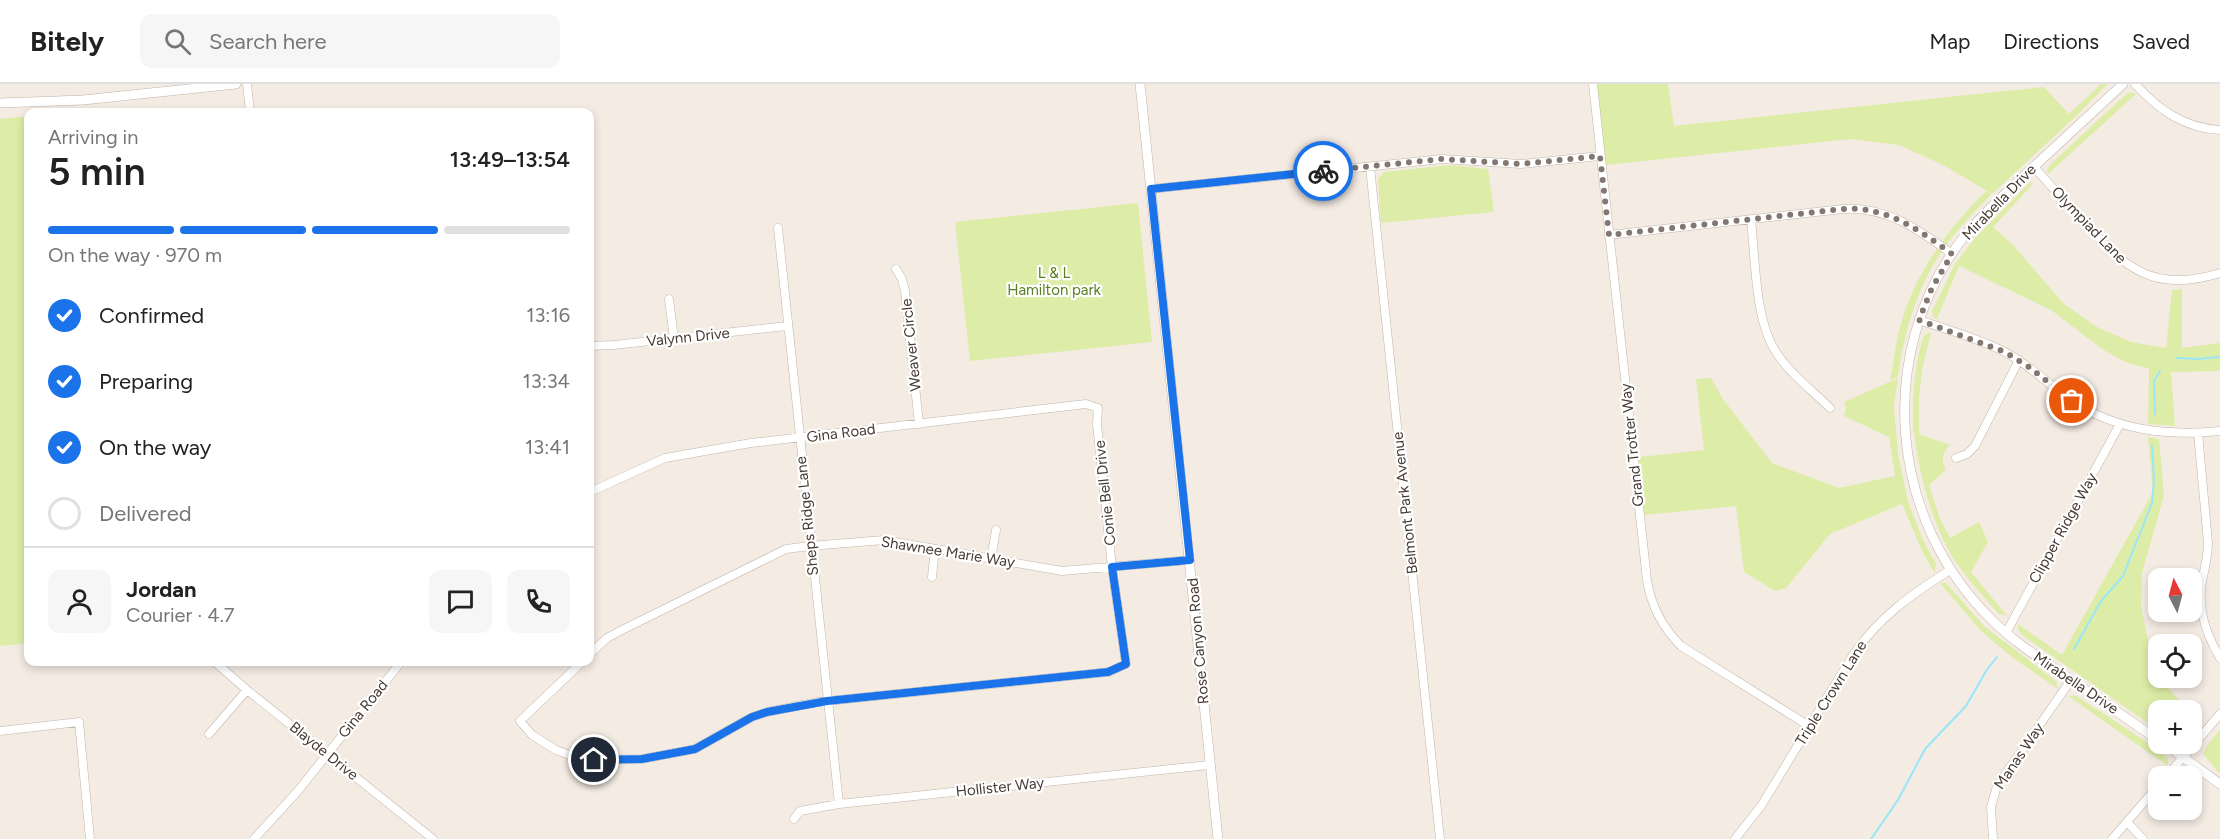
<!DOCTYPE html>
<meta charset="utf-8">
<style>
:root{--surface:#fff;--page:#f6f6f6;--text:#222;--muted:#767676;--line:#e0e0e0;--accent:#1a73e8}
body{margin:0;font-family:Figtree,sans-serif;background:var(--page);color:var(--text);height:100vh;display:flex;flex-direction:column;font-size:22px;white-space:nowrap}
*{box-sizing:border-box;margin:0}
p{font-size:20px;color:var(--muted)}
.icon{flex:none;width:33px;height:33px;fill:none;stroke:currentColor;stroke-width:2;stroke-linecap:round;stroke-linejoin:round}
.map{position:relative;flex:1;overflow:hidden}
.drawer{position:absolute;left:24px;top:24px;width:570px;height:558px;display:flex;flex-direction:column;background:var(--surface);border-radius:12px;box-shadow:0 3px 9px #0003}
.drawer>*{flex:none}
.needle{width:39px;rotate:354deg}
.controls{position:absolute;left:2148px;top:484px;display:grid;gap:12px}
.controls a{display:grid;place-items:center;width:54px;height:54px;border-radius:12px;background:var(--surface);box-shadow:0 3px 9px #0003;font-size:30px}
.pin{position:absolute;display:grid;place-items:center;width:51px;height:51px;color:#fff;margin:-26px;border:3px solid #fff;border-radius:50%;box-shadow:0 2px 6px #0007}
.courier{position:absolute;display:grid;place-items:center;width:60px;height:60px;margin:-30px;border:4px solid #1a73e8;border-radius:50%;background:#fff;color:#222;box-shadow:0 2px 8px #0007}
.summary em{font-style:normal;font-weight:600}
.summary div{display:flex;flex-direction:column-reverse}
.summary{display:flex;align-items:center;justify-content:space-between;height:102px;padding:0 24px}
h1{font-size:39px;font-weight:600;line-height:45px}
.bar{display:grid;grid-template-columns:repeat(4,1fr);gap:9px 6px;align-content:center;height:72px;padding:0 24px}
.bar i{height:8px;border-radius:4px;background:var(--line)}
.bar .on{background:var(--accent)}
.bar p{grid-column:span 4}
.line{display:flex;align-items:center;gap:15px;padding:0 24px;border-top:2px solid var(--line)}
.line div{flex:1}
.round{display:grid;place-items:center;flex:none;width:63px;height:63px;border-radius:12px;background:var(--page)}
ol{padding:0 24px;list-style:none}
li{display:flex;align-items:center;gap:18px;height:66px}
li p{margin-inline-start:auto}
li .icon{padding:6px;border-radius:50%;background:var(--accent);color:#fff;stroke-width:4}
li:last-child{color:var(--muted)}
li i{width:33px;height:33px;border:3px solid var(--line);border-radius:50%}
header{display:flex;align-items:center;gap:36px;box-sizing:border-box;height:84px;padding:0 30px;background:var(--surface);border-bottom:2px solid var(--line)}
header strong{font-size:28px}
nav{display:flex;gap:33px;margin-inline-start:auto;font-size:21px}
.search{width:420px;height:54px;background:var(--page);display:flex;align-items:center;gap:15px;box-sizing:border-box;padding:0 21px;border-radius:12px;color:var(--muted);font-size:22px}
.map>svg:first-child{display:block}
.green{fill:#ddeda7}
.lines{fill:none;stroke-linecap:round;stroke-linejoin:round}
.stream{stroke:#98e6f8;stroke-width:2}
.minor-casing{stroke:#c3b4a8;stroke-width:9}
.tertiary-casing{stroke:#c3b4a8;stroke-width:10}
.minor{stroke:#fff;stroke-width:8}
.tertiary{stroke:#fff;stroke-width:9}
.done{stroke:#837871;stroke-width:6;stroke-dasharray:0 10.8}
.route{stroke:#1a73e8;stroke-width:8}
.labels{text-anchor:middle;stroke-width:4.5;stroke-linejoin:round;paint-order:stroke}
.street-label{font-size:15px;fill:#463a33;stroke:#fff}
.park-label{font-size:15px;fill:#587f20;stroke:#fff}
</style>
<header>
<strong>Bitely</strong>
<div class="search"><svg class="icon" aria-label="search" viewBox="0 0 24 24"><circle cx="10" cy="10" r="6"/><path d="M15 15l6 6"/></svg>Search here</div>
<nav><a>Map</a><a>Directions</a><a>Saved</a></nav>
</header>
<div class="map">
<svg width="2220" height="755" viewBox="0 0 2220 755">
<rect width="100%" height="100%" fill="#f4ebe3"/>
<!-- green -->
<path class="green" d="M1597,0H1668L1674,42L2044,3L2069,30L2101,0H2108L2073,35L1992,110L1945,82L1899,61L1850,55L1606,81Z
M2131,8L2136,10L2048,90L2047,86L2050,81L2124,12Z
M28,32V559L0,562V35Z
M1450,81L1488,85L1494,128L1381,139L1378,95L1384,88Z
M2029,99H2034L1993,143L2012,160L2064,220L2097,243L2131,258L2166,264L2172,206L2182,205V264L2220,259V287L2171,288L2175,342L2148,340L2149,285L2125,278L2102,265L2051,226L1959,182L1937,235L1933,233L1932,227L1955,180L1975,154Z
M1986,107L1991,110C1974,129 1954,148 1940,170C1917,204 1903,252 1898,293L1890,296C1893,281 1895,266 1898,251C1911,195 1945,147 1986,107Z
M1138,119L1152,258L970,277L955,138Z
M1931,248L1922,286L1919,314V350L1950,361C1942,370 1941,375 1946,386L1929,401L1940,435L1950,454L1979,438L1988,458L1971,488L2007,532L1999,530C1984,513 1968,496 1955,477C1932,441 1919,390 1914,348L1918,349L1913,347C1912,315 1914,282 1924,251Z
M1711,294L1723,315L1772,379L1839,404L1895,392L1889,353L1844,332L1846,324L1844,318L1898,294L1894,323L1898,370L1908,418L1923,456L1936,480L1935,489L1923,469L1902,420L1830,450L1786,504L1775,507L1744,488L1736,422L1644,431L1639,373L1704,366L1696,295Z
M2148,353L2159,355L2164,411L2142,489L2141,523L2150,565L2158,584V594H2163L2167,603L2189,627H2158V646L2022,551L2018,545V540L2062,571L2153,408Z
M1940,499H1946L1984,542L2056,597L2058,605L2013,574L1981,547Z
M2075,611L2148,659L2168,675V682L2068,612Z
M2220,646V690L2203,670L2208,660Z"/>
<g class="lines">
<!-- stream -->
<path class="stream" d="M2177,274L2198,275L2220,273
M2155,330L2154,297L2160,287
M2074,565L2101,517L2123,492L2152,419L2154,397L2152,362
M1871,755L1898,716L1925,665L1966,622L1986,587L1997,573"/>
<defs>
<path id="minor" d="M247,0L250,28
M1593,0L1647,496C1651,522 1662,543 1681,562L1809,642
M2135,0C2159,26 2184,44 2220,46
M1370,83L1440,755
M2034,83C2050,101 2067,120 2084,138C2126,185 2153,209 2220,189
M1151,105L1442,75L1521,80L1600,72
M1751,135C1755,172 1755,231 1773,263C1786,287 1811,305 1830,324
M778,144L839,720
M1609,151L1843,125C1886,122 1918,145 1952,170
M896,185L902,195L905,207L919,340
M669,215L674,255
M1919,236C1948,246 1978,254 2005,268C2030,281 2049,301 2071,316C2116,347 2168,352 2220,347
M590,262L614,261L787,242
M2198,349L2208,459C2208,472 2205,484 2202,497C2197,525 2206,550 2220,574
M1956,374L1967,370L1975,362L2019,276
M991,475L996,446
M932,493L935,465
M2006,549L2120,340
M590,570L607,554L622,546L786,465L810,462L884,456L1062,487L1190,476
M215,578L247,606L433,755
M582,578L520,637L532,651L556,666L572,672L594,676L642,675L695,665L752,633L767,628L818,618L1109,588L1126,580L1112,483L1097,340L1098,324L1086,320L751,359L665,374L590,408
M0,647L79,638L90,755
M209,650L247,606
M2166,693L2220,630
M794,735L800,727L839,720L1209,681
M2127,738L2143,755
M254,755L297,708L401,578
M1735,755L1761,722L1853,571C1879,533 1912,510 1950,486
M1993,755L1991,723L1997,702L2071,596
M2112,755L2158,702"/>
<path id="tertiary" d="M1140,0L1218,755
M2123,0C2091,30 2059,59 2027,89C2005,110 1982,130 1963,154C1874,269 1889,437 1993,537C2012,556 2035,571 2058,587C2091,610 2125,633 2158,656
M0,19L83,16L236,0
M2165,660L2220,700"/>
</defs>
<!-- minor casing -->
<use href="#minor" class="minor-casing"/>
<!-- tertiary casing -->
<use href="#tertiary" class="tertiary-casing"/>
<!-- minor -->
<use href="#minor" class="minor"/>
<!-- tertiary -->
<use href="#tertiary" class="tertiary"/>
</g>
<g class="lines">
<!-- done -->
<path class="done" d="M1323,87L1442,75L1521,80L1600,72L1609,151L1843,125C1886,122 1918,145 1952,170L1932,204L1919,236L2005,268L2029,283L2072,317"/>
<!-- route -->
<path class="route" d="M594,676L642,675L695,665L752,633L767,628L827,617L1108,588L1126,580L1112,483L1190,476L1151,105L1323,87"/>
</g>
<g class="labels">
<!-- street labels -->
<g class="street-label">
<text transform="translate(1999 118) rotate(-46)" y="5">Mirabella Drive</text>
<text transform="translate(2089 141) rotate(46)" y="5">Olympiad Lane</text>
<text transform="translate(688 253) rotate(-6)" y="5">Valynn Drive</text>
<text transform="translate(911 261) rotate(-96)" y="5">Weaver Circle</text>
<text transform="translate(841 349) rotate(-7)" y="5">Gina Road</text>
<text transform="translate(1632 361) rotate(-96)" y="5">Grand Trotter Way</text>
<text transform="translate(1105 409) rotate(-96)" y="5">Conie Bell Drive</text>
<text transform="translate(1405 419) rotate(-96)" y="5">Belmont Park Avenue</text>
<text transform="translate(807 432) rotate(-96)" y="5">Sheps Ridge Lane</text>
<text transform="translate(2063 444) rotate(-61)" y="5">Clipper Ridge Way</text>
<text transform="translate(948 468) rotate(9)" y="5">Shawnee Marie Way</text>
<text transform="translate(1198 557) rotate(-95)" y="5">Rose Canyon Road</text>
<text transform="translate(2076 599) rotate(34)" y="5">Mirabella Drive</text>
<text transform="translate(1831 609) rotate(-58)" y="5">Triple Crown Lane</text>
<text transform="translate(363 625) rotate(-51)" y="5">Gina Road</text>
<text transform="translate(324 667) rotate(39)" y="5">Blayde Drive</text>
<text transform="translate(2019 672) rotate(-56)" y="5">Manas Way</text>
<text transform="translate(1000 703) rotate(-6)" y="5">Hollister Way</text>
</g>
<!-- park labels -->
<g class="park-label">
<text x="1054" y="194">L &amp; L<tspan x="1054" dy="17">Hamilton park</tspan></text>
</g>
</g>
</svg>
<div class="controls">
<a><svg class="needle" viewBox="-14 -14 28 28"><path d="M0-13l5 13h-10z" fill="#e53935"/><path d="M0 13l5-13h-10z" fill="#767676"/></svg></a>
<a><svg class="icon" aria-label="locate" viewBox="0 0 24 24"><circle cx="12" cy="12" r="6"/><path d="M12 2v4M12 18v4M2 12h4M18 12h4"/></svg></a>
<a>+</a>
<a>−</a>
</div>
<div class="pin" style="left:2072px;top:317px;background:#ea580c"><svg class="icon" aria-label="bag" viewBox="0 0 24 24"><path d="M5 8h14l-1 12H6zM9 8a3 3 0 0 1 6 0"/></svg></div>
<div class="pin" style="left:594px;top:676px;background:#1f2937"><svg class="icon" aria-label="home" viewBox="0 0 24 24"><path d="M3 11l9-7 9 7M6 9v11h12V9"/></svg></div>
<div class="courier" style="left:1323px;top:87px"><svg class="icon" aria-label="bike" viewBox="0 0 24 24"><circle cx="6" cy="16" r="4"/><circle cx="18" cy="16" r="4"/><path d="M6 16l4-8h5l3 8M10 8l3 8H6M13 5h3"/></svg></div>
<section class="drawer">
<div class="summary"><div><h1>5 min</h1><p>Arriving in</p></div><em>13:49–13:54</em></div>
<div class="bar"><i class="on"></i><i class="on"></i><i class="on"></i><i></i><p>On the way · 970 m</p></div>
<ol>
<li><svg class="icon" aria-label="check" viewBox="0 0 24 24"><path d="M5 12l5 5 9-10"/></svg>Confirmed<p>13:16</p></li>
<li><svg class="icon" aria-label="check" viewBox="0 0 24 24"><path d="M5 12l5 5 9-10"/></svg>Preparing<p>13:34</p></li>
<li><svg class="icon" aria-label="check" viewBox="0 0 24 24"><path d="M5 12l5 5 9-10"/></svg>On the way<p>13:41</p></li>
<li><i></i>Delivered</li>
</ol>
<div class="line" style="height:108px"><a class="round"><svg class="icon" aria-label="person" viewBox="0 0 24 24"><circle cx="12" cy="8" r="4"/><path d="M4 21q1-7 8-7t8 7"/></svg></a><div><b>Jordan</b><p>Courier · 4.7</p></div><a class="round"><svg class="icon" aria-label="chat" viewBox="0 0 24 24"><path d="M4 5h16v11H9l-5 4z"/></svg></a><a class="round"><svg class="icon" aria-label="phone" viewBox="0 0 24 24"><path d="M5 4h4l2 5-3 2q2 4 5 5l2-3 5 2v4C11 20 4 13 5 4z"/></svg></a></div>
</section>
</div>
